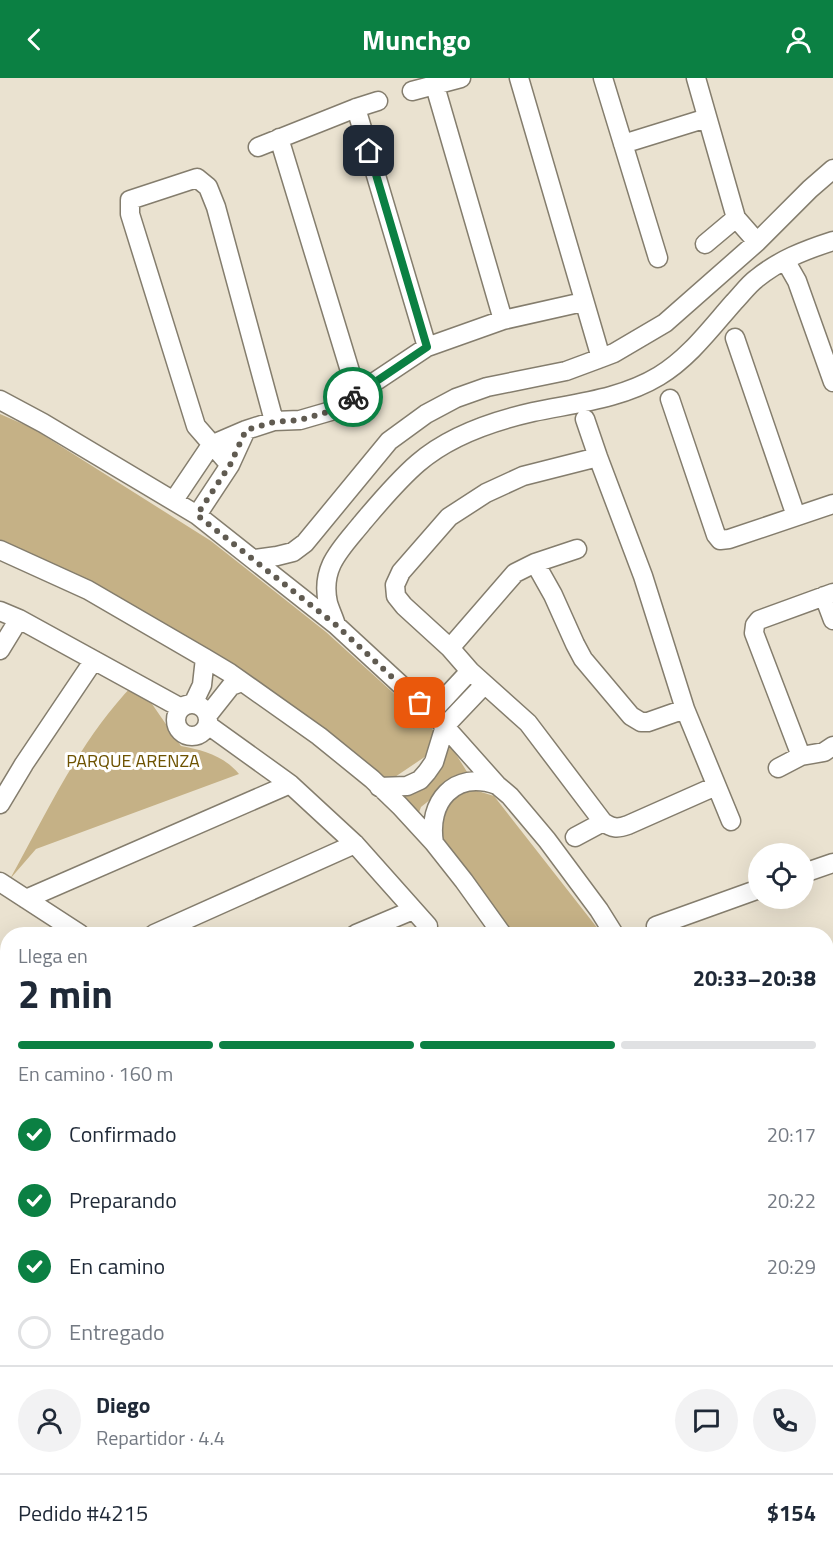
<!DOCTYPE html>
<html lang="es">
<meta charset="utf-8">
<style>
:root{--surface:#fff;--page:#f2f2f3;--text:#1f2937;--muted:#747a83;--line:#e0e1e3;--accent:#0b8043}
body{margin:0;font-family:"Titillium Web",sans-serif;background:var(--page);color:var(--text);height:100vh;display:flex;flex-direction:column;font-size:22px;white-space:nowrap}
*{box-sizing:border-box;margin:0}
p{font-size:20px;color:var(--muted)}
.icon{flex:none;width:33px;height:33px;fill:none;stroke:currentColor;stroke-width:2;stroke-linecap:round;stroke-linejoin:round}
.map{position:relative;flex:1;overflow:hidden}
.panel{position:absolute;left:0px;top:849px;width:834px;height:636px;display:flex;flex-direction:column;background:var(--surface);border-radius:24px 24px 0 0;box-shadow:0 6px 24px #0002}
.panel>*{flex:none}
.tools{position:absolute;left:748px;top:765px;display:grid;gap:12px}
.tools a{display:grid;place-items:center;width:66px;height:66px;border-radius:50%;background:var(--surface);box-shadow:0 6px 24px #0002;font-size:30px}
.pin{position:absolute;display:grid;place-items:center;width:51px;height:51px;color:#fff;margin:-26px;border-radius:12px;box-shadow:0 3px 9px #0006}
.courier{position:absolute;display:grid;place-items:center;width:60px;height:60px;margin:-30px;border:4px solid #0b8043;border-radius:50%;background:#fff;color:#222;box-shadow:0 2px 8px #0007}
.overview em{font-style:normal;font-weight:700}
.overview div{display:flex;flex-direction:column-reverse}
.overview{display:flex;align-items:center;justify-content:space-between;height:102px;padding:0 18px}
h1{font-size:39px;font-weight:700;line-height:45px}
.bar{display:grid;grid-template-columns:repeat(4,1fr);gap:9px 6px;align-content:center;height:72px;padding:0 18px}
.bar i{height:8px;border-radius:4px;background:var(--line)}
.bar .active{background:var(--accent)}
.bar p{grid-column:span 4}
.line{display:flex;align-items:center;gap:15px;padding:0 18px;border-top:2px solid var(--line)}
.line div{flex:1}
.round{display:grid;place-items:center;flex:none;width:63px;height:63px;border-radius:32px;background:var(--page)}
ol{padding:0 18px;list-style:none}
li{display:flex;align-items:center;gap:18px;height:66px}
li p{margin-inline-start:auto}
li .icon{padding:6px;border-radius:50%;background:var(--accent);color:#fff;stroke-width:4}
li:last-child{color:var(--muted)}
li i{width:33px;height:33px;border:3px solid var(--line);border-radius:50%}
header{display:flex;justify-content:space-between;align-items:center;height:78px;padding:0 18px;background:var(--accent);color:#fff;font-size:27px;font-weight:700}
.map>svg:first-child{display:block}
.green{fill:#c5b186}
.lines{fill:none;stroke-linecap:round;stroke-linejoin:round}
.minor-casing{stroke:#847d6d;stroke-width:21}
.minor{stroke:#fff;stroke-width:18}
.done{stroke:#605b51;stroke-width:6;stroke-dasharray:0 10.8}
.route{stroke:#0b8043;stroke-width:8}
.labels{text-anchor:middle;stroke-width:6;stroke-linejoin:round;paint-order:stroke}
.park-label{font-size:18px;fill:#6d5200;stroke:#fff}
</style>
<header><svg class="icon" aria-label="back" viewBox="0 0 24 24"><path d="M15 5l-7 7 7 7"/></svg>Munchgo<svg class="icon" aria-label="person" viewBox="0 0 24 24"><circle cx="12" cy="8" r="4"/><path d="M4 21q1-7 8-7t8 7"/></svg></header>
<div class="map">
<svg width="833" height="1485" viewBox="0 0 833 1485">
<rect width="100%" height="100%" fill="#eae2d0"/>
<!-- green -->
<path class="green" d="M0,336L32,350L211,463L326,554L432,650L437,663L432,674L386,705L258,609L0,466Z
M133,607L141,610L181,668C203,672 224,678 239,696L36,771L10,801C47,734 80,662 133,607Z
M442,654L469,697H461L421,729L417,740L395,722L412,713Z
M468,710L494,718L602,856H514L467,792L437,755L442,729Z
M827,1365L833,1394V1485H715V1478H826Z"/>
<g class="lines">
<defs>
<path id="minor" d="M519,0L601,280
M603,0L658,180
M696,0L736,140L757,164
M435,8L503,242
M412,13L461,0
M356,30L427,269
M279,60L357,316
M623,66L707,40
M258,69L356,30L378,23
M705,166L736,140
M785,182L797,203L833,304
M735,260L796,438
M670,321L716,457L720,462L729,461L833,426
M0,322L43,345L197,437L336,547L440,643L497,707L510,718L547,762L599,832L614,856
M585,341L598,379L643,498L685,631L731,743
M598,379L523,398L486,415L449,439L401,494L395,507L396,518L404,528L450,570L470,593L528,645L603,744C612,750 617,751 628,747L716,708
M230,387L196,348L130,136V122L197,100L208,109L216,129L274,343
M174,422L211,367L246,352L274,343L300,342L331,333L427,269L503,242L583,224
M197,437L230,387L246,352
M0,472L88,512L205,580L230,595L319,658L372,701L400,728L434,765L464,803L502,856
M254,481L277,478L293,474L305,465L389,363L426,336L456,320L487,309L566,293L601,280L614,275L665,245L757,164L810,111L833,91
M535,485L553,517L575,566L583,581L631,638L641,644H648L685,631
M824,518L833,542
M0,533L19,541L181,630
M336,547C334,540 330,532 328,525C320,489 341,471 362,445C379,425 397,403 418,385C449,358 493,343 533,334C576,325 621,321 659,298C689,280 711,250 734,224C741,217 748,207 756,201C779,182 805,172 833,163
M450,570L515,495L535,485L577,471
M0,572L19,541
M193,626L202,607L205,580
M176 642a16 16 0 1 1 32 0a16 16 0 1 1-32 0Z
M431,635L470,593
M208,637L231,608L242,604
M208,647L290,706L355,766L428,848
M801,678L754,555L755,547L759,542L833,515
M778,690L801,678L824,674L833,668
M379,709L407,708L420,702L427,694L434,684L445,648L484,607
M0,726L24,686L94,582
M575,759L603,744
M434,765C427,724 454,692 497,707
M804,795L833,785
M0,804L80,856
M26,821L290,706
M656,848L759,811
M154,856L355,766
M356,856L413,832
M826,879L833,877
M826,964L833,962
M826,1055L833,1053
M826,1140L833,1138
M826,1158L833,1156
M826,1287L833,1293
M826,1307L833,1331
M692,1478L693,1485"/>
</defs>
<!-- minor casing -->
<use href="#minor" class="minor-casing"/>
<!-- minor -->
<use href="#minor" class="minor"/>
</g>
<g class="lines">
<!-- done -->
<path class="done" d="M353,319L331,333L300,342L274,344L246,352L230,387L197,437L336,547L420,625"/>
<!-- route -->
<path class="route" d="M353,319L427,269L369,73"/>
</g>
<g class="labels">
<!-- park labels -->
<g class="park-label">
<text x="133" y="689">PARQUE ARENZA</text>
</g>
</g>
</svg>
<div class="tools">
<a><svg class="icon" aria-label="locate" viewBox="0 0 24 24"><circle cx="12" cy="12" r="6"/><path d="M12 2v4M12 18v4M2 12h4M18 12h4"/></svg></a>
</div>
<div class="pin" style="left:420px;top:625px;background:#ea580c"><svg class="icon" aria-label="bag" viewBox="0 0 24 24"><path d="M5 8h14l-1 12H6zM9 8a3 3 0 0 1 6 0"/></svg></div>
<div class="pin" style="left:369px;top:73px;background:#1f2937"><svg class="icon" aria-label="home" viewBox="0 0 24 24"><path d="M3 11l9-7 9 7M6 9v11h12V9"/></svg></div>
<div class="courier" style="left:353px;top:319px"><svg class="icon" aria-label="bike" viewBox="0 0 24 24"><circle cx="6" cy="16" r="4"/><circle cx="18" cy="16" r="4"/><path d="M6 16l4-8h5l3 8M10 8l3 8H6M13 5h3"/></svg></div>
<section class="panel">
<div class="overview"><div><h1>2 min</h1><p>Llega en</p></div><em>20:33–20:38</em></div>
<div class="bar"><i class="active"></i><i class="active"></i><i class="active"></i><i></i><p>En camino · 160 m</p></div>
<ol>
<li><svg class="icon" aria-label="check" viewBox="0 0 24 24"><path d="M5 12l5 5 9-10"/></svg>Confirmado<p>20:17</p></li>
<li><svg class="icon" aria-label="check" viewBox="0 0 24 24"><path d="M5 12l5 5 9-10"/></svg>Preparando<p>20:22</p></li>
<li><svg class="icon" aria-label="check" viewBox="0 0 24 24"><path d="M5 12l5 5 9-10"/></svg>En camino<p>20:29</p></li>
<li><i></i>Entregado</li>
</ol>
<div class="line" style="height:108px"><a class="round"><svg class="icon" aria-label="person" viewBox="0 0 24 24"><circle cx="12" cy="8" r="4"/><path d="M4 21q1-7 8-7t8 7"/></svg></a><div><b>Diego</b><p>Repartidor · 4.4</p></div><a class="round"><svg class="icon" aria-label="chat" viewBox="0 0 24 24"><path d="M4 5h16v11H9l-5 4z"/></svg></a><a class="round"><svg class="icon" aria-label="phone" viewBox="0 0 24 24"><path d="M5 4h4l2 5-3 2q2 4 5 5l2-3 5 2v4C11 20 4 13 5 4z"/></svg></a></div>
<div class="line" style="height:78px"><div>Pedido #4215</div><b>$154</b></div>
</section>
</div>
